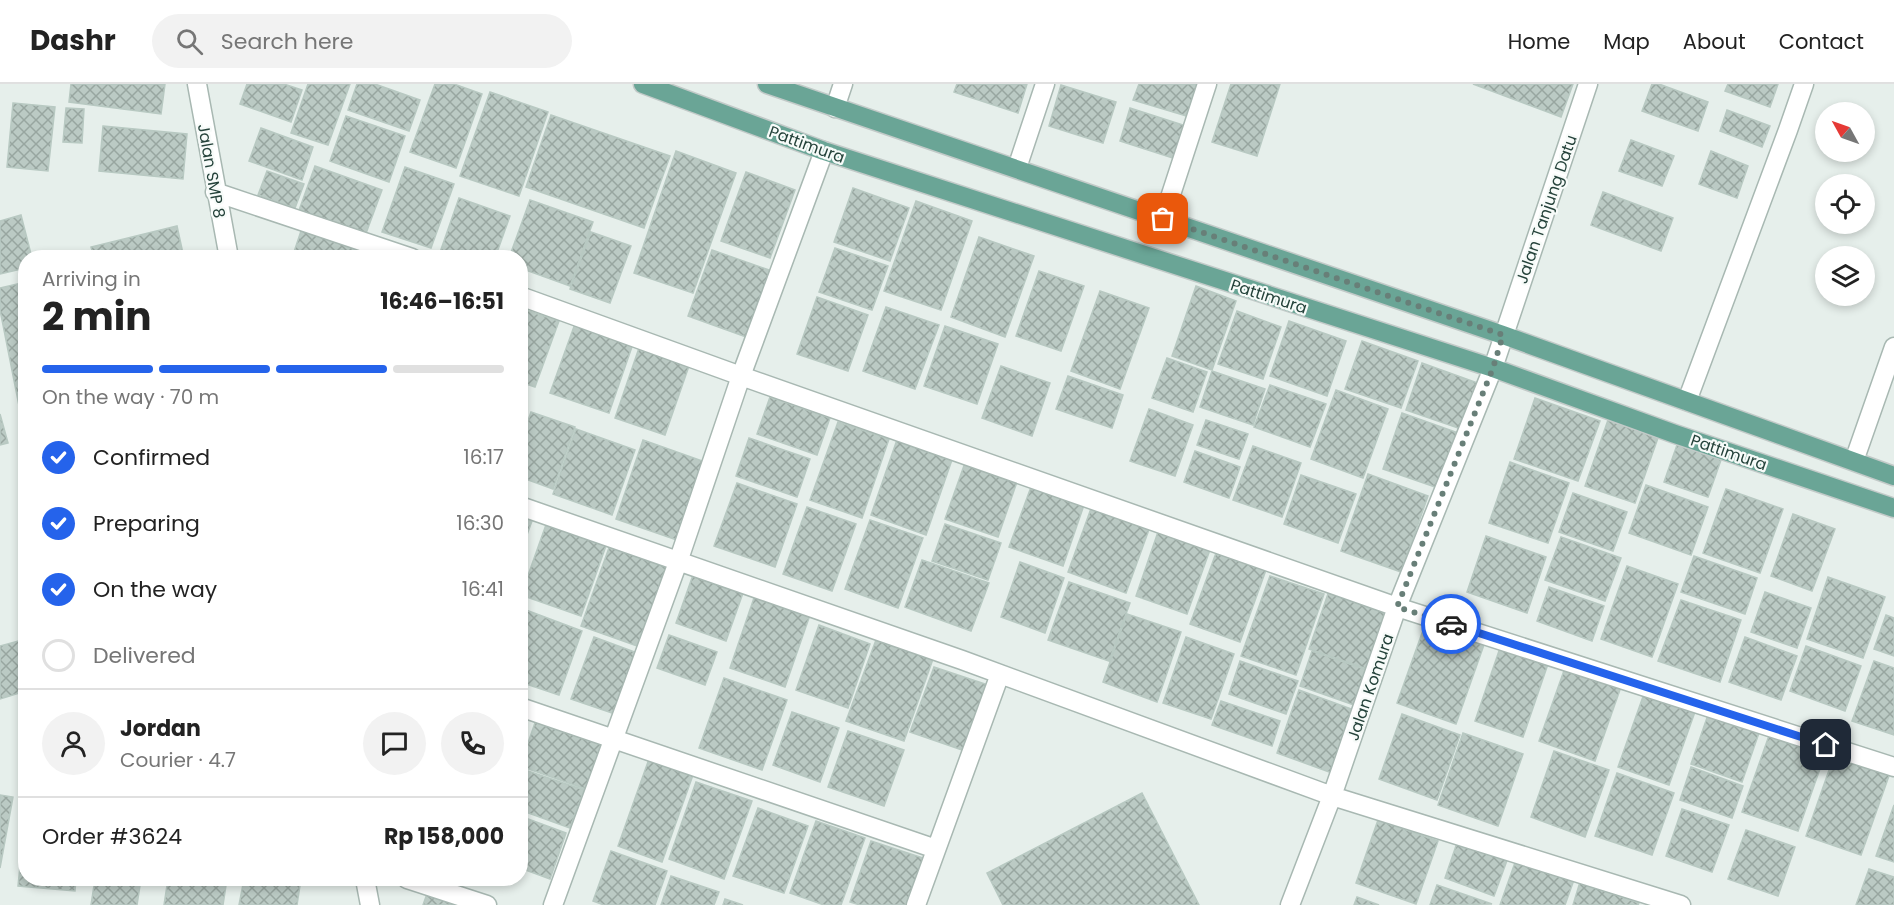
<!DOCTYPE html>
<meta charset="utf-8">
<style>
:root{--surface:#fff;--page:#f2f2f2;--text:#222;--muted:#767676;--line:#e0e0e0;--accent:#2563eb}
body{margin:0;font-family:Poppins,sans-serif;background:var(--page);color:var(--text);height:100vh;display:flex;flex-direction:column;font-size:22px;white-space:nowrap}
*{box-sizing:border-box;margin:0}
p{font-size:20px;color:var(--muted)}
.icon{flex:none;width:33px;height:33px;fill:none;stroke:currentColor;stroke-width:2;stroke-linecap:round;stroke-linejoin:round}
.map{position:relative;flex:1;overflow:hidden}
.drawer{position:absolute;left:18px;top:166px;width:510px;height:636px;display:flex;flex-direction:column;background:var(--surface);border-radius:24px;box-shadow:0 3px 9px #0003}
.drawer>*{flex:none}
.needle{width:39px;rotate:310deg}
.buttons{position:absolute;left:1815px;top:18px;display:grid;gap:12px}
.buttons a{display:grid;place-items:center;width:60px;height:60px;border-radius:50%;background:var(--surface);box-shadow:0 3px 9px #0003;font-size:30px}
.pin{position:absolute;display:grid;place-items:center;width:51px;height:51px;color:#fff;margin:-26px;border-radius:12px;box-shadow:0 3px 9px #0006}
.courier{position:absolute;display:grid;place-items:center;width:60px;height:60px;margin:-30px;border:4px solid #2563eb;border-radius:50%;background:#fff;color:#222;box-shadow:0 2px 8px #0007}
.overview em{font-style:normal;font-weight:700}
.overview div{display:flex;flex-direction:column-reverse}
.overview{display:flex;align-items:center;justify-content:space-between;height:102px;padding:0 24px}
h1{font-size:39px;font-weight:700;line-height:45px}
.bar{display:grid;grid-template-columns:repeat(4,1fr);gap:9px 6px;align-content:center;height:72px;padding:0 24px}
.bar i{height:8px;border-radius:4px;background:var(--line)}
.bar .active{background:var(--accent)}
.bar p{grid-column:span 4}
.line{display:flex;align-items:center;gap:15px;padding:0 24px;border-top:2px solid var(--line)}
.line div{flex:1}
.round{display:grid;place-items:center;flex:none;width:63px;height:63px;border-radius:32px;background:var(--page)}
ol{padding:0 24px;list-style:none}
li{display:flex;align-items:center;gap:18px;height:66px}
li p{margin-inline-start:auto}
li .icon{padding:6px;border-radius:50%;background:var(--accent);color:#fff;stroke-width:4}
li:last-child{color:var(--muted)}
li i{width:33px;height:33px;border:3px solid var(--line);border-radius:50%}
header{display:flex;align-items:center;gap:36px;box-sizing:border-box;height:84px;padding:0 30px;background:var(--surface);border-bottom:2px solid var(--line)}
header strong{font-size:28px}
nav{display:flex;gap:33px;margin-inline-start:auto;font-size:21px}
.search{width:420px;height:54px;background:var(--page);display:flex;align-items:center;gap:15px;box-sizing:border-box;padding:0 21px;border-radius:33px;color:var(--muted);font-size:22px}
.map>svg:first-child{display:block}
.building{fill:url(#building-cross-hatch);stroke:#b8c9c2;stroke-width:1.5}
.lines{fill:none;stroke-linecap:round;stroke-linejoin:round}
.minor-casing{stroke:#a8b8b2;stroke-width:21}
.major-casing{stroke:#c2cac8;stroke-width:21}
.minor{stroke:#fff;stroke-width:18}
.major{stroke:#6aa596;stroke-width:18}
.done{stroke:#687f78;stroke-width:6;stroke-dasharray:0 10.8}
.route{stroke:#2563eb;stroke-width:8}
.labels{text-anchor:middle;stroke-width:4.5;stroke-linejoin:round;paint-order:stroke}
.street-label{font-size:16px;fill:#24423a;stroke:#f7fbf9}
</style>
<header>
<strong>Dashr</strong>
<div class="search"><svg class="icon" aria-label="search" viewBox="0 0 24 24"><circle cx="10" cy="10" r="6"/><path d="M15 15l6 6"/></svg>Search here</div>
<nav><a>Home</a><a>Map</a><a>About</a><a>Contact</a></nav>
</header>
<div class="map">
<svg width="1894" height="821" viewBox="0 0 1894 821">
<defs>
<pattern id="building-cross-hatch" width="8" height="8" patternUnits="userSpaceOnUse" patternTransform="scale(1.5)"><rect width="8" height="8" fill="#bbcac4"/><path d="M0 0l8 8M0 8l8-8" fill="none" stroke="#98a6a0"/></pattern>
</defs>
<rect width="100%" height="100%" fill="#e6efeb"/>
<!-- building -->
<path class="building" d="M71,0H165L161,30L69,18Z
M247,0H284L302,6L291,38L240,20Z
M308,0H350L328,61L291,49Z
M357,0H375L420,16L409,47L348,26Z
M435,0H454L482,10L456,84L410,68Z
M957,0H1027L1018,29L954,8Z
M1139,0H1201L1190,33L1133,16Z
M1231,0H1280L1257,72L1212,58Z
M1473,0H1573L1561,33Z
M1652,0H1659L1708,18L1698,47L1642,27Z
M1728,0H1778L1770,23L1725,7Z
M1061,1L1116,18L1103,59L1049,42Z
M490,8L548,28L519,112L460,92Z
M13,19L55,23L48,87L7,83Z
M66,24L84,25L82,59L63,58Z
M1130,24L1186,42L1176,75L1120,57Z
M1727,26L1770,42L1762,63L1720,47Z
M551,31L670,72L644,144L526,103Z
M346,32L405,52L389,98L330,77Z
M103,42L187,50L183,95L99,87Z
M261,44L313,63L302,96L249,77Z
M1631,56L1674,72L1662,102L1619,87Z
M676,67L736,89L693,209L634,189Z
M1711,67L1748,82L1737,114L1699,100Z
M315,82L382,106L365,152L298,129Z
M405,83L454,100L431,164L382,148Z
M267,87L304,100L295,124L258,111Z
M746,88L795,106L770,174L721,157Z
M853,104L909,124L890,177L834,158Z
M1603,108L1673,134L1661,167L1591,141Z
M459,114L510,132L495,174H438Z
M530,116L593,138L570,202L520,184V174H509Z
M916,117L972,137L941,226L884,207Z
M21,131L32,174H26V184L0,190V137Z
M177,142L184,174H94L91,163Z
M302,144L358,163L354,174H292Z
M591,148L631,162L610,219L570,205Z
M979,153L1034,172L1005,253L951,233Z
M365,164L394,174H361Z
M835,164L888,182L872,226L819,208Z
M712,166L772,187L749,254L688,232Z
M1039,187L1084,202L1061,267L1016,252Z
M26,198V352H25L0,226V204Z
M1196,202L1236,217L1212,286L1172,272Z
M1100,207L1149,224L1120,305L1071,287Z
M817,213L868,231L848,287L797,270Z
M886,223L939,241L915,305L863,287Z
M520,224L559,237L535,303L520,298Z
M1237,227L1281,243L1263,295L1218,280Z
M576,237L634,257L609,329L550,309Z
M1289,237L1346,257L1327,312L1270,292Z
M945,242L998,260L977,320L924,302Z
M1362,257L1418,277L1401,324L1345,305Z
M639,264L689,282L665,351L615,334Z
M1167,274L1207,288L1193,328L1152,314Z
M1422,279L1483,301L1467,347L1406,326Z
M1001,282L1050,299L1032,352L982,334Z
M1212,287L1265,305L1253,341L1200,323Z
M1068,292L1123,311L1112,344L1056,325Z
M1270,301L1326,320L1310,363L1254,343Z
M1336,306L1388,325L1363,394L1311,375Z
M770,313L830,334L817,371L757,350Z
M1535,314L1600,337L1578,397L1514,375Z
M1149,325L1193,341L1175,392L1130,377Z
M531,328L575,343L553,405L520,393V359Z
M1402,329L1461,350L1441,405L1383,385Z
M0,330L8,359L0,361Z
M1206,336L1248,350L1239,375L1197,361Z
M1608,336L1658,354L1635,419L1585,402Z
M838,338L889,355L862,434L810,416Z
M576,345L635,366L612,431L553,410Z
M899,350L954,370L926,451L871,431Z
M749,354L810,375L797,413L736,392Z
M643,356L705,378L677,456L616,435Z
M1677,361L1721,376L1708,413L1664,398Z
M1253,362L1301,379L1282,433L1233,416Z
M1195,367L1240,383L1229,414L1184,398Z
M966,376L1018,395L998,453L945,435Z
M1510,378L1569,399L1548,459L1489,439Z
M1368,390L1428,412L1401,488L1341,467Z
M1301,391L1356,410L1338,459L1284,440Z
M737,399L797,420L775,483L714,462Z
M1646,401L1708,423L1691,471L1629,449Z
M1031,403L1084,421L1063,482L1009,463Z
M1726,405L1783,425L1760,489L1703,469Z
M1573,409L1627,428L1613,467L1559,448Z
M1093,419L1151,440L1126,509L1068,488Z
M807,423L856,440L832,507L783,490Z
M1793,430L1835,445L1812,507L1771,492Z
M520,433L532,437L520,470Z
M870,436L923,454L898,524L845,505Z
M547,438L607,459L581,532L521,511Z
M945,440L1001,459L988,496L932,477Z
M1159,445L1211,463L1187,530L1136,512Z
M1486,452L1546,473L1527,529L1467,508Z
M1561,453L1621,474L1605,517L1545,496Z
M610,461L669,481L640,563L581,542Z
M1216,469L1266,486L1240,558L1190,540Z
M1694,472L1757,494L1745,530L1681,508Z
M922,476L989,499L971,547L905,523Z
M1020,478L1064,494L1045,549L1001,533Z
M1627,482L1678,500L1652,573L1601,555Z
M693,491L743,509L726,557L676,539Z
M1270,492L1324,510L1296,591L1241,572Z
M1828,493L1885,513L1863,574L1807,555Z
M1069,498L1130,519L1109,577L1048,556Z
M1549,503L1604,522L1592,557L1537,537Z
M1330,504L1388,524L1367,585L1309,565Z
M1765,508L1811,524L1797,564L1751,548Z
M755,511L810,531L785,603L730,584Z
M1681,516L1741,536L1720,598L1658,577Z
M526,526L582,547L559,611L520,598V543Z
M1127,530L1181,548L1157,618L1103,598Z
M1886,531L1894,534V572L1874,565Z
M1426,538L1485,558L1456,640L1397,619Z
M819,541L870,560L848,624L796,606Z
M669,551L717,568L705,601L657,584Z
M594,553L640,570L618,631L571,615Z
M1186,553L1234,570L1211,635L1163,619Z
M1745,553L1797,572L1781,616L1729,598Z
M26,555V607L0,615V562Z
M876,556L933,575L904,657L846,637Z
M1806,562L1861,582L1845,627L1790,607Z
M1500,564L1548,580L1523,653L1475,637Z
M1312,567L1367,586L1354,621L1300,602Z
M1240,577L1298,597L1286,630L1229,610Z
M1874,577L1894,584V651L1852,637Z
M1566,581L1622,600L1595,677L1539,657Z
M934,583L988,601L965,667L910,648Z
M724,594L787,616L762,686L699,664Z
M1299,606L1354,626L1332,689L1277,669Z
M1645,607L1696,625L1669,701L1618,683Z
M1221,617L1280,637L1272,662L1212,641Z
M792,628L839,644L820,698L773,681Z
M1709,628L1760,646L1742,698L1691,680Z
M1402,630L1460,651L1437,716L1379,695Z
M536,636L602,659L586,705L520,682Z
M1771,646L1827,665L1798,747L1742,728Z
M848,647L904,666L884,722L828,703Z
M1463,649L1523,670L1498,742L1438,721Z
M1554,667L1609,686L1585,753L1531,733Z
M1835,669L1890,689L1861,771L1806,752Z
M649,675L693,691L662,778L618,762Z
M1691,683L1743,702L1732,734L1680,716Z
M522,685L584,706L570,744L520,726Z
M1617,689L1674,709L1652,771L1595,752Z
M696,698L752,717L724,795L669,775Z
M1142,709L1199,821H1003L987,789Z
M0,711L13,713L0,784Z
M1894,721V778L1876,772Z
M26,722V795H76L75,807L18,802Z
M758,724L808,742L784,809L733,792Z
M1682,725L1729,741L1712,788L1666,772Z
M520,732L566,749L550,795L520,784Z
M1378,736L1438,757L1416,820L1356,799Z
M816,737L865,754L841,821H824L790,809Z
M1746,746L1795,763L1778,812L1728,795Z
M1459,753L1509,771L1494,812L1445,794Z
M871,757L926,775L910,821H860L850,818Z
M611,767L667,787L655,821H604L593,817Z
M1517,773L1575,793L1565,821H1500Z
M1869,785L1894,793V821H1856Z
M671,792L719,808L714,821H661Z
M95,795H141L137,821H91Z
M168,795H227L223,821H164Z
M244,795H301L297,821H239Z
M1580,798L1639,819L1638,821H1573Z
M1437,801L1492,820L1430,821Z
M428,807L469,821H423Z
M1357,813L1379,821H1354Z
M725,815L743,821H723Z"/>
<g class="lines">
<defs>
<path id="minor" d="M197,0L229,174
M835,24L843,0
M1017,84L1045,0
M215,108L412,174
M1163,135L1207,0
M520,212L741,292L1397,523L1894,683
M1687,317L1788,46L1804,0
M1854,377L1894,263
M520,422L962,576L1332,712L1681,821
M520,623L936,765
M365,795L370,821
M407,795L487,821
M553,821L678,478L741,292L824,67
M916,821L1000,590
M1290,821L1332,712L1397,523L1493,284L1588,0"/>
<path id="major" d="M643,0L824,67L1493,284L1675,350L1894,424
M767,0L1503,251L1894,392"/>
</defs>
<!-- minor casing -->
<use href="#minor" class="minor-casing"/>
<!-- major casing -->
<use href="#major" class="major-casing"/>
<!-- minor -->
<use href="#minor" class="minor"/>
<!-- major -->
<use href="#major" class="major"/>
</g>
<g class="lines">
<!-- done -->
<path class="done" d="M1163,135L1503,251L1493,284L1397,523L1451,540"/>
<!-- route -->
<path class="route" d="M1451,540L1826,661"/>
</g>
<g class="labels">
<!-- street labels -->
<g class="street-label">
<text transform="translate(807 60) rotate(20)" y="6">Pattimura</text>
<text transform="translate(212 87) rotate(80)" y="6">Jalan SMP 8</text>
<text transform="translate(1546 125) rotate(-71)" y="6">Jalan Tanjung Datu</text>
<text transform="translate(1269 212) rotate(18)" y="6">Pattimura</text>
<text transform="translate(1729 368) rotate(19)" y="6">Pattimura</text>
<text transform="translate(1370 603) rotate(-71)" y="6">Jalan Komura</text>
</g>
</g>
</svg>
<div class="buttons">
<a><svg class="needle" viewBox="-14 -14 28 28"><path d="M0-13l5 13h-10z" fill="#e53935"/><path d="M0 13l5-13h-10z" fill="#767676"/></svg></a>
<a><svg class="icon" aria-label="locate" viewBox="0 0 24 24"><circle cx="12" cy="12" r="6"/><path d="M12 2v4M12 18v4M2 12h4M18 12h4"/></svg></a>
<a><svg class="icon" aria-label="layers" viewBox="0 0 24 24"><path d="M12 4l9 5-9 5-9-5zM3 14l9 5 9-5"/></svg></a>
</div>
<div class="pin" style="left:1163px;top:135px;background:#ea580c"><svg class="icon" aria-label="bag" viewBox="0 0 24 24"><path d="M5 8h14l-1 12H6zM9 8a3 3 0 0 1 6 0"/></svg></div>
<div class="pin" style="left:1826px;top:661px;background:#1f2937"><svg class="icon" aria-label="home" viewBox="0 0 24 24"><path d="M3 11l9-7 9 7M6 9v11h12V9"/></svg></div>
<div class="courier" style="left:1451px;top:540px"><svg class="icon" aria-label="car" viewBox="0 0 24 24"><path d="M5 17H2v-5l4-1 3-4h7l3 4 3 1v5h-3M9 17h6M6 11h13"/><circle cx="7" cy="17" r="2"/><circle cx="17" cy="17" r="2"/></svg></div>
<section class="drawer">
<div class="overview"><div><h1>2 min</h1><p>Arriving in</p></div><em>16:46–16:51</em></div>
<div class="bar"><i class="active"></i><i class="active"></i><i class="active"></i><i></i><p>On the way · 70 m</p></div>
<ol>
<li><svg class="icon" aria-label="check" viewBox="0 0 24 24"><path d="M5 12l5 5 9-10"/></svg>Confirmed<p>16:17</p></li>
<li><svg class="icon" aria-label="check" viewBox="0 0 24 24"><path d="M5 12l5 5 9-10"/></svg>Preparing<p>16:30</p></li>
<li><svg class="icon" aria-label="check" viewBox="0 0 24 24"><path d="M5 12l5 5 9-10"/></svg>On the way<p>16:41</p></li>
<li><i></i>Delivered</li>
</ol>
<div class="line" style="height:108px"><a class="round"><svg class="icon" aria-label="person" viewBox="0 0 24 24"><circle cx="12" cy="8" r="4"/><path d="M4 21q1-7 8-7t8 7"/></svg></a><div><b>Jordan</b><p>Courier · 4.7</p></div><a class="round"><svg class="icon" aria-label="chat" viewBox="0 0 24 24"><path d="M4 5h16v11H9l-5 4z"/></svg></a><a class="round"><svg class="icon" aria-label="phone" viewBox="0 0 24 24"><path d="M5 4h4l2 5-3 2q2 4 5 5l2-3 5 2v4C11 20 4 13 5 4z"/></svg></a></div>
<div class="line" style="height:78px"><div>Order #3624</div><b>Rp 158,000</b></div>
</section>
</div>
